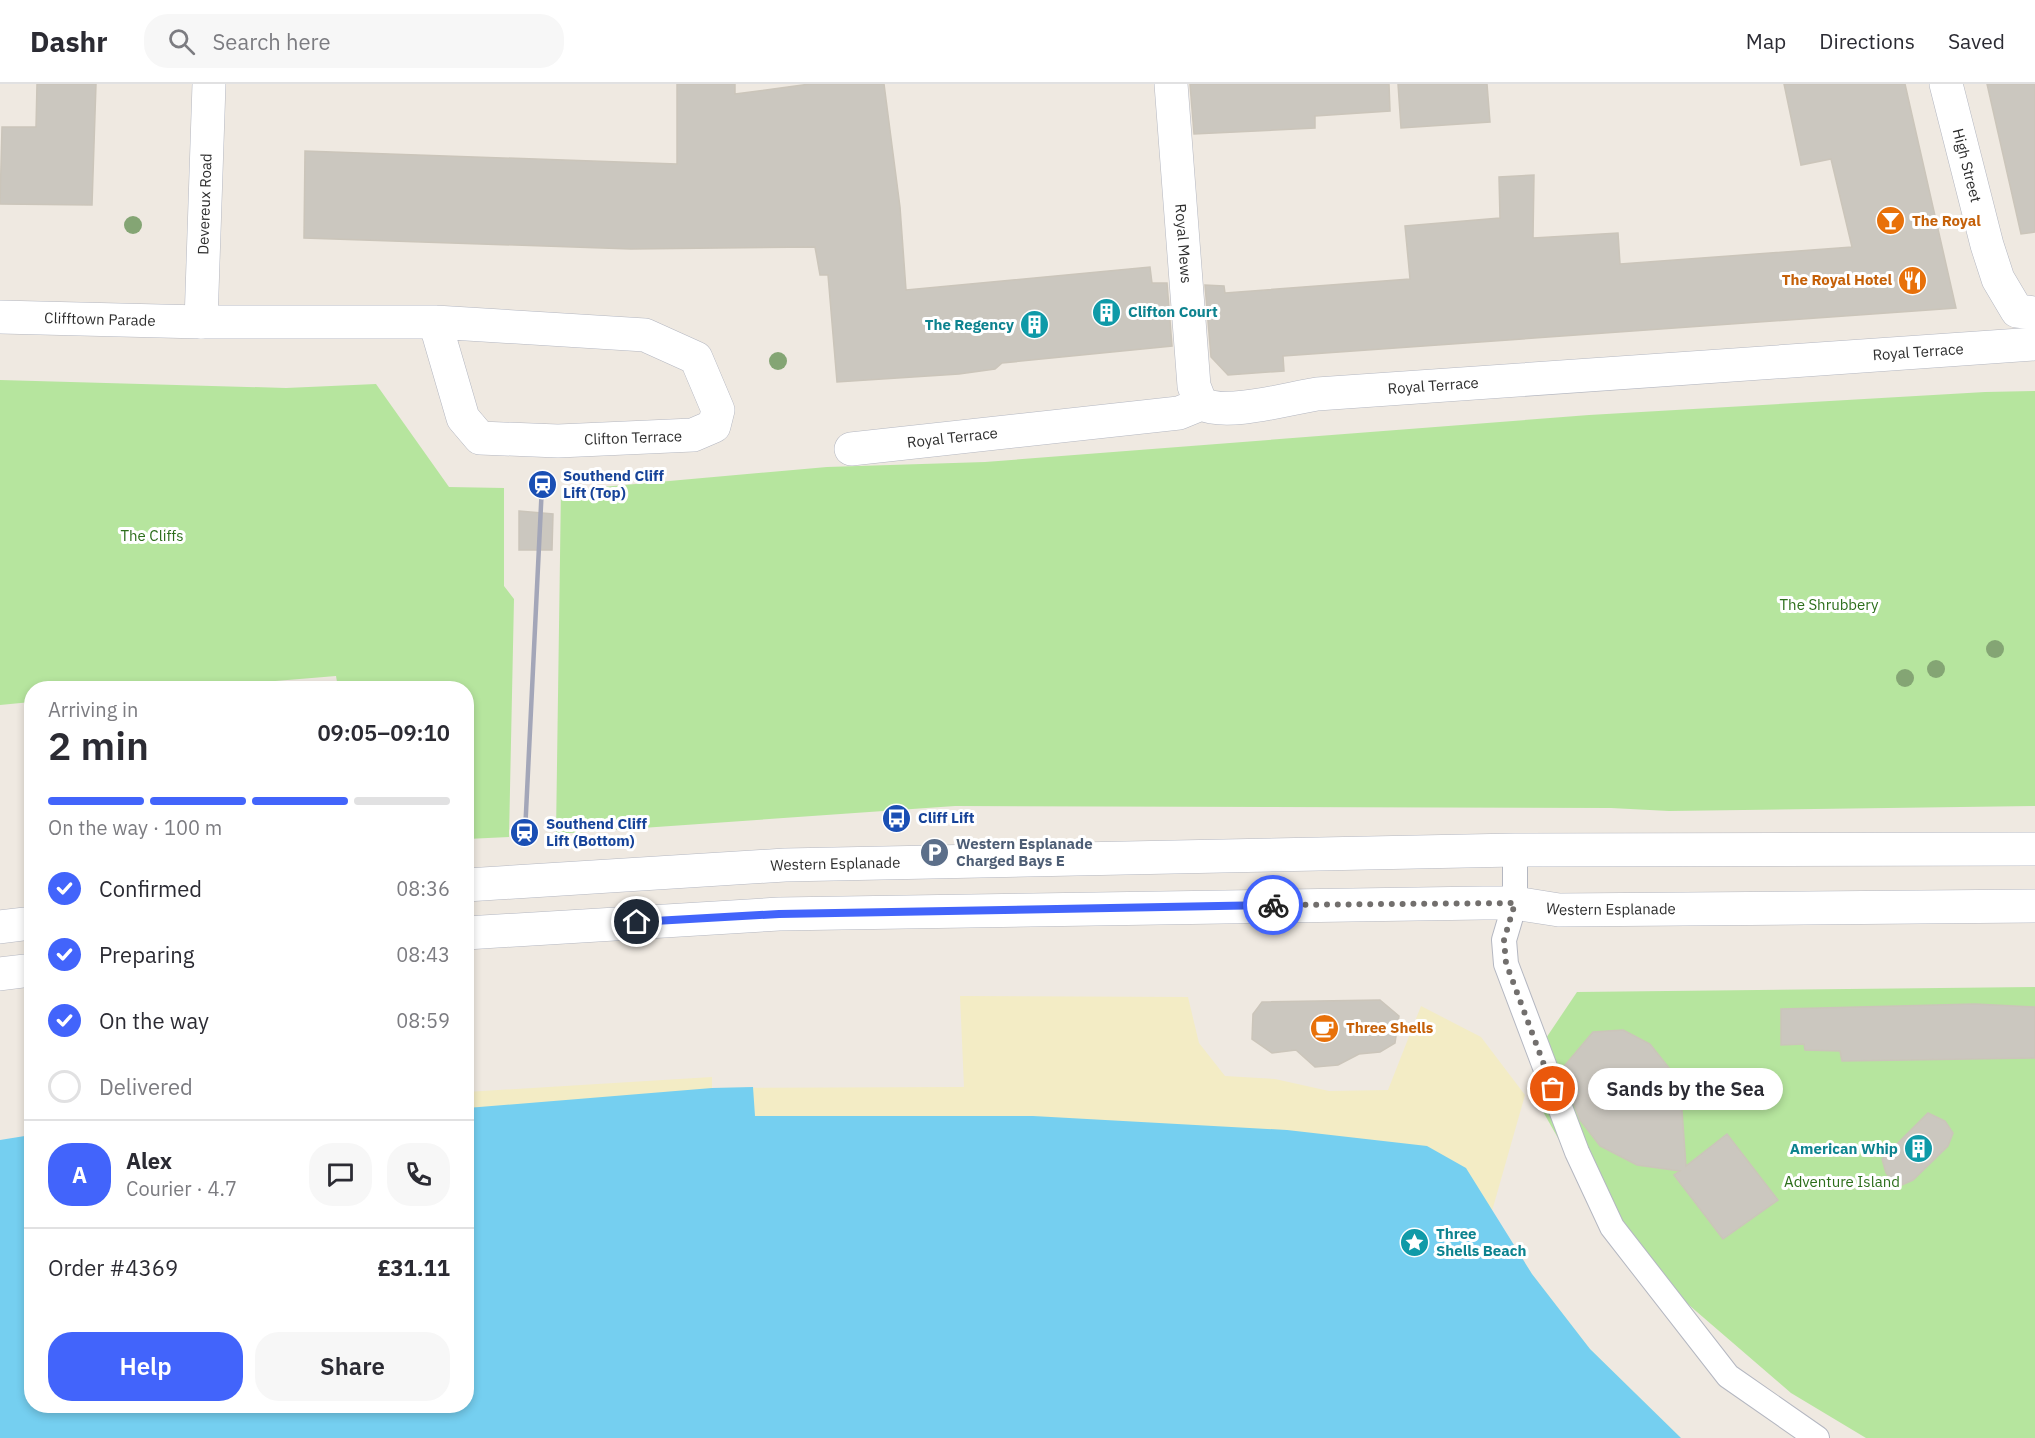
<!DOCTYPE html>
<meta charset="utf-8">
<style>
:root{--surface:#fff;--page:#f7f7f7;--text:#2b2b33;--muted:#7c7c81;--line:#e1e1e2;--accent:#4264fb}
body{margin:0;font-family:"IBM Plex Sans",sans-serif;background:var(--page);color:var(--text);height:100vh;display:flex;flex-direction:column;font-size:22px;white-space:nowrap}
*{box-sizing:border-box;margin:0}
p{font-size:20px;color:var(--muted)}
.icon{flex:none;width:33px;height:33px;fill:none;stroke:currentColor;stroke-width:2;stroke-linecap:round;stroke-linejoin:round}
.map{position:relative;flex:1;overflow:hidden}
.panel{position:absolute;left:24px;top:597px;width:450px;height:732px;display:flex;flex-direction:column;background:var(--surface);border-radius:24px;box-shadow:0 3px 9px #0003}
.panel>*{flex:none}
.pin{position:absolute;display:grid;place-items:center;width:51px;height:51px;color:#fff;margin:-26px;border:3px solid #fff;border-radius:50%;box-shadow:0 2px 6px #0007}
.courier{position:absolute;display:grid;place-items:center;width:60px;height:60px;margin:-30px;border:4px solid #4264fb;border-radius:50%;background:#fff;color:#222;box-shadow:0 2px 8px #0007}
.bubble{position:absolute;height:42px;border-radius:21px;background:var(--surface);box-shadow:0 3px 9px #0003;font-size:20px;font-weight:600;line-height:42px;text-align:center}
.headline em{font-style:normal;font-weight:600}
.headline div{display:flex;flex-direction:column-reverse}
.headline{display:flex;align-items:center;justify-content:space-between;height:102px;padding:0 24px}
h1{font-size:39px;font-weight:600;line-height:45px}
.bar{display:grid;grid-template-columns:repeat(4,1fr);gap:9px 6px;align-content:center;height:72px;padding:0 24px}
.bar i{height:8px;border-radius:4px;background:var(--line)}
.bar .active{background:var(--accent)}
.bar p{grid-column:span 4}
.line{display:flex;align-items:center;gap:15px;padding:0 24px;border-top:2px solid var(--line)}
.line div{flex:1}
.round{display:grid;place-items:center;flex:none;width:63px;height:63px;border-radius:24px;background:var(--page)}
ol{padding:0 24px;list-style:none}
li{display:flex;align-items:center;gap:18px;height:66px}
li p{margin-inline-start:auto}
li .icon{padding:6px;border-radius:50%;background:var(--accent);color:#fff;stroke-width:4}
li:last-child{color:var(--muted)}
li i{width:33px;height:33px;border:3px solid var(--line);border-radius:50%}
.action{display:flex;gap:12px;margin-top:auto;padding:12px 24px}
.action a{flex:1;height:69px;border-radius:24px;background:var(--accent);color:#fff;font-size:24px;font-weight:600;line-height:69px;text-align:center}
.action a+a{background:var(--page);color:var(--text)}
header{display:flex;align-items:center;gap:36px;box-sizing:border-box;height:84px;padding:0 30px;background:var(--surface);border-bottom:2px solid var(--line)}
header strong{font-size:28px}
nav{display:flex;gap:33px;margin-inline-start:auto;font-size:21px}
.search{width:420px;height:54px;background:var(--page);display:flex;align-items:center;gap:15px;box-sizing:border-box;padding:0 21px;border-radius:24px;color:var(--muted);font-size:22px}
.map>svg:first-child{display:block}
.green{fill:#b6e59e}
.sand{fill:#f3ecc5}
.water{fill:#75cff0}
.building{fill:#cbc7bf;stroke:#cbc5ba;stroke-width:1.5}
.lines{fill:none;stroke-linecap:round;stroke-linejoin:round}
.service-casing{stroke:#b4b7c1;stroke-width:26}
.pedestrian-casing{stroke:#b4b7c1;stroke-width:34}
.minor-casing{stroke:#b4b7c1;stroke-width:34}
.tertiary-casing{stroke:#b4b7c1;stroke-width:34}
.service{stroke:#fff;stroke-width:24}
.pedestrian{stroke:#fff;stroke-width:33}
.minor{stroke:#fff;stroke-width:33}
.tertiary{stroke:#fff;stroke-width:33}
.rail{stroke:#a3a6b8;stroke-width:4.5}
.tree{fill:#84a574}
.done{stroke:#726f6d;stroke-width:6;stroke-dasharray:0 10.8}
.route{stroke:#4264fb;stroke-width:8}
.labels{text-anchor:middle;stroke-width:6;stroke-linejoin:round;paint-order:stroke}
.street-label{font-size:15px;fill:#2e2e2e;stroke:#fff}
.food-label{font-size:15px;font-weight:bold;fill:#c56008;stroke:#fff;text-anchor:start}
.culture-label{font-size:15px;font-weight:bold;fill:#0d838f;stroke:#fff;text-anchor:start}
.transit-label{font-size:15px;font-weight:bold;fill:#164399;stroke:#fff;text-anchor:start}
.park-label{font-size:15px;fill:#2c6e1b;stroke:#fff}
.service-label{font-size:15px;font-weight:bold;fill:#4e5e75;stroke:#fff;text-anchor:start}
</style>
<header>
<strong>Dashr</strong>
<div class="search"><svg class="icon" aria-label="search" viewBox="0 0 24 24"><circle cx="10" cy="10" r="6"/><path d="M15 15l6 6"/></svg>Search here</div>
<nav><a>Map</a><a>Directions</a><a>Saved</a></nav>
</header>
<div class="map">
<svg width="2035" height="1354" viewBox="0 0 2035 1354">
<rect width="100%" height="100%" fill="#efe9e1"/>
<!-- green -->
<path class="green" d="M0,296L286,304L376,300L449,403L504,404V502L514,515L509,753L467,755L466,604H338L336,592L191,604H32L31,618L0,621Z
M2035,307V722L1669,727L1611,724L955,722L556,750L561,404H591L827,383L985,378L1589,331L1985,308Z
M2035,903V1354H1866L1791,1309L1675,1209L1576,1086L1541,1024L1534,972L1577,908Z"/>
<!-- sand -->
<path class="sand" d="M960,912L1188,913L1199,959L1225,992L1275,995L1329,1007L1388,1006L1421,922L1481,953L1525,1011L1492,1127L1532,1190L1590,1265L1681,1354L467,1198V1008L712,993V1004L964,1003Z"/>
<!-- water -->
<path class="water" d="M753,1003L755,1032H1033L1287,1046L1427,1062L1466,1084L1532,1190L1590,1265L1681,1354H0V1056L31,1051L32,1322H466L467,1024L712,1004Z"/>
<!-- building -->
<path class="building" d="M37,0H96L92,121L0,120L2,43H36Z
M677,0H735V10L810,0H884L900,123L906,206L1150,183L1152,199H1167L1172,262L1002,279L995,285L959,290L837,298L828,191H820L815,163L631,165L304,154L305,67L677,80Z
M1190,0H1389L1390,27L1315,32V44L1194,50Z
M1398,0H1487L1490,38L1401,44Z
M1784,0H1905L1956,224L1283,272L1284,287L1228,291L1211,273L1205,201L1224,202L1225,209L1410,195L1405,142L1500,134L1499,93L1534,91L1533,154L1618,149L1620,180L1852,163L1831,75L1801,81Z
M1987,0H2035V148L2021,150Z
M519,427L553,430L552,466H519Z
M1380,916L1399,932L1395,959L1380,968L1359,970L1338,981L1315,983L1296,966L1272,969L1252,955L1253,930L1262,918Z
M1975,920L2035,923V974L1842,977L1840,967L1805,966L1804,960L1781,961V925Z
M1623,946L1650,960L1669,984L1681,1013L1686,1082L1727,1050L1778,1116L1723,1155L1674,1091L1680,1087L1637,1081L1600,1062L1580,1036L1561,986L1593,948Z
M1928,1029L1945,1037L1953,1049L1948,1062L1913,1096L1897,1103L1886,1089L1882,1075Z"/>
<g class="lines">
<defs>
<path id="service" d="M1515,766V819L1504,856L1506,880L1577,1068L1612,1143L1728,1292L1817,1354"/>
<g id="pedestrian">
<path id="s1" d="M1946,0L1987,161L1998,195L2017,227L2035,229"/>
</g>
<g id="minor">
<path id="s2" d="M1171,0L1194,302L1201,320"/>
<path id="s3" d="M0,233L201,238H435L645,251L696,274L718,326L714,342L693,351L558,357L480,354L463,334L435,238"/>
<path id="s4" d="M201,238L209,0"/>
<path id="s5" d="M851,365L1179,329L1201,320C1228,332 1286,315 1317,310L2035,260"/>
</g>
<g id="tertiary">
<path id="s6" d="M466,801L785,781L1515,766L2035,765"/>
<path d="M0,843L32,839"/>
<path id="s7" d="M466,849L779,830L1483,819H1515L1559,826L2035,822"/>
<path d="M0,890L32,886"/>
</g>
</defs>
<!-- service casing -->
<use href="#service" class="service-casing"/>
<!-- pedestrian casing -->
<use href="#pedestrian" class="pedestrian-casing"/>
<!-- minor casing -->
<use href="#minor" class="minor-casing"/>
<!-- tertiary casing -->
<use href="#tertiary" class="tertiary-casing"/>
<!-- service -->
<use href="#service" class="service"/>
<!-- pedestrian -->
<use href="#pedestrian" class="pedestrian"/>
<!-- minor -->
<use href="#minor" class="minor"/>
<!-- tertiary -->
<use href="#tertiary" class="tertiary"/>
<!-- rail -->
<path class="rail" d="M525,749L542,401"/>
</g>
<!-- trees -->
<g class="tree">
<circle cx="133" cy="141" r="9"/>
<circle cx="778" cy="277" r="9"/>
<circle cx="1995" cy="565" r="9"/>
<circle cx="1936" cy="585" r="9"/>
<circle cx="1905" cy="594" r="9"/>
</g>
<g class="lines">
<!-- done -->
<path class="done" d="M1273,821L1515,819L1504,856L1506,879L1553,1005"/>
<!-- route -->
<path class="route" d="M637,838L779,830L1273,821"/>
</g>
<!-- icons -->
<defs>
<symbol id="bar-disc" viewBox="-11 -11 22 22"><circle r="9.5" fill="#e8710a" stroke="#fff"/><path d="M-6-5H6L.8 .8V4.5H3.5V6h-7V4.5H-.8V.8Z" fill="#fff"/></symbol>
<symbol id="restaurant-disc" viewBox="-11 -11 22 22"><circle r="9.5" fill="#e8710a" stroke="#fff"/><path d="M-5-6h1v4h1v-4h1v4h1v-4h1v5L-1.5 .5V6h-2V.5L-5-1ZM5-6V6H3V1.5H1.5Q1.5-4 5-6Z" fill="#fff"/></symbol>
<symbol id="building-disc" viewBox="-11 -11 22 22"><circle r="9.5" fill="#0f9aa8" stroke="#fff"/><path d="M-4-6H4V6H1V3H-1V6H-4ZM-2.5-4.3h1.7v1.8h-1.7ZM.8-4.3h1.7v1.8H.8ZM-2.5-1h1.7V.8h-1.7ZM.8-1h1.7V.8H.8Z" fill="#fff"/></symbol>
<symbol id="station-disc" viewBox="-11 -11 22 22"><circle r="9.5" fill="#1a4fb4" stroke="#fff"/><path d="M-3-6H3Q5-6 5-4V2Q5 4 3 4L4.5 6H3L1.5 4h-3L-3 6H-4.5L-3 4Q-5 4-5 2V-4Q-5-6-3-6ZM-3.5-4v3h7v-3ZM-3.5 1v1.5H-2V1ZM2 1v1.5H3.5V1Z" fill="#fff"/></symbol>
<symbol id="bus-disc" viewBox="-11 -11 22 22"><circle r="9.5" fill="#1a4fb4" stroke="#fff"/><path d="M-5-6H5V4H4V6H2V4H-2V6H-4V4H-5ZM-3.5-4V0h7V-4ZM-3.5 1.2v1.5H-2V1.2ZM2 1.2v1.5H3.5V1.2Z" fill="#fff"/></symbol>
<symbol id="parking-disc" viewBox="-11 -11 22 22"><circle r="9.5" fill="#5c6f8a" stroke="#fff"/><path d="M-3.5-5.5H1a3.5 3.5 0 0 1 0 7H-1V5.5H-3.5ZM-1-3.4V-.6H.8a1.4 1.4 0 0 0 0-2.8Z" fill="#fff"/></symbol>
<symbol id="cafe-disc" viewBox="-11 -11 22 22"><circle r="9.5" fill="#e8710a" stroke="#fff"/><path d="M-5.5-4.5H6V0H3Q3 3.5 0 3.5H-2.5Q-5.5 3.5-5.5 0ZM3-3.2v2h1.7v-2ZM-6 4.5H4V6H-6Z" fill="#fff"/></symbol>
<symbol id="sight-disc" viewBox="-11 -11 22 22"><circle r="9.5" fill="#0f9aa8" stroke="#fff"/><path d="M0-6L1.8-2.2L6-1.7L2.9 1.2L3.7 5.4L0 3.3L-3.7 5.4L-2.9 1.2L-6-1.7L-1.8-2.2Z" fill="#fff"/></symbol>
</defs>
<g fill-rule="evenodd">
<use href="#bar-disc" x="1874" y="120" width="33" height="33"/>
<use href="#restaurant-disc" x="1896" y="180" width="33" height="33"/>
<use href="#building-disc" x="1090" y="212" width="33" height="33"/>
<use href="#building-disc" x="1018" y="224" width="33" height="33"/>
<use href="#station-disc" x="526" y="384" width="33" height="33"/>
<use href="#bus-disc" x="880" y="718" width="33" height="33"/>
<use href="#station-disc" x="508" y="732" width="33" height="33"/>
<use href="#parking-disc" x="918" y="752" width="33" height="33"/>
<use href="#cafe-disc" x="1308" y="928" width="33" height="33"/>
<use href="#building-disc" x="1902" y="1048" width="33" height="33"/>
<use href="#sight-disc" x="1398" y="1142" width="33" height="33"/>
</g>
<g class="labels">
<!-- street labels -->
<g class="street-label">
<text dy="5" stroke="none"><textPath href="#s1" startOffset="84">High Street</textPath></text>
<text dy="5" stroke="none"><textPath href="#s4" startOffset="118">Devereux Road</textPath></text>
<text dy="5" stroke="none"><textPath href="#s2" startOffset="160">Royal Mews</textPath></text>
<text dy="5" stroke="none"><textPath href="#s3" startOffset="100">Clifftown Parade</textPath></text>
<text dy="5" stroke="none"><textPath href="#s5" startOffset="1074">Royal Terrace</textPath></text>
<text dy="5" stroke="none"><textPath href="#s5" startOffset="588">Royal Terrace</textPath></text>
<text transform="translate(633 354) rotate(-2)" y="5">Clifton Terrace</text>
<text dy="5" stroke="none"><textPath href="#s5" startOffset="102">Royal Terrace</textPath></text>
<text dy="5" stroke="none"><textPath href="#s6" startOffset="370">Western Esplanade</textPath></text>
<text dy="5" stroke="none"><textPath href="#s7" startOffset="1146">Western Esplanade</textPath></text>
</g>
<!-- food labels -->
<g class="food-label">
<text x="1912" y="142">The Royal</text>
<text x="1892" y="201" text-anchor="end">The Royal Hotel</text>
<text x="1346" y="949">Three Shells</text>
</g>
<!-- culture labels -->
<g class="culture-label">
<text x="1128" y="233">Clifton Court</text>
<text x="1014" y="246" text-anchor="end">The Regency</text>
<text x="1898" y="1070" text-anchor="end">American Whip</text>
<text x="1436" y="1155">Three<tspan x="1436" dy="17">Shells Beach</tspan></text>
</g>
<!-- transit labels -->
<g class="transit-label">
<text x="563" y="397">Southend Cliff<tspan x="563" dy="17">Lift (Top)</tspan></text>
<text x="918" y="739">Cliff Lift</text>
<text x="546" y="745">Southend Cliff<tspan x="546" dy="17">Lift (Bottom)</tspan></text>
</g>
<!-- park labels -->
<g class="park-label">
<text x="152" y="457">The Cliffs</text>
<text x="1829" y="526">The Shrubbery</text>
<text x="1842" y="1103">Adventure Island</text>
</g>
<!-- service labels -->
<g class="service-label">
<text x="956" y="765">Western Esplanade<tspan x="956" dy="17">Charged Bays E</tspan></text>
</g>
</g>
</svg>
<div class="pin" style="left:1553px;top:1005px;background:#ea580c"><svg class="icon" aria-label="bag" viewBox="0 0 24 24"><path d="M5 8h14l-1 12H6zM9 8a3 3 0 0 1 6 0"/></svg></div>
<div class="pin" style="left:637px;top:838px;background:#1f2937"><svg class="icon" aria-label="home" viewBox="0 0 24 24"><path d="M3 11l9-7 9 7M6 9v11h12V9"/></svg></div>
<div class="courier" style="left:1273px;top:821px"><svg class="icon" aria-label="bike" viewBox="0 0 24 24"><circle cx="6" cy="16" r="4"/><circle cx="18" cy="16" r="4"/><path d="M6 16l4-8h5l3 8M10 8l3 8H6M13 5h3"/></svg></div>
<div class="bubble" style="left:1588px;top:984px;width:195px">Sands by the Sea</div>
<section class="panel">
<div class="headline"><div><h1>2 min</h1><p>Arriving in</p></div><em>09:05–09:10</em></div>
<div class="bar"><i class="active"></i><i class="active"></i><i class="active"></i><i></i><p>On the way · 100 m</p></div>
<ol>
<li><svg class="icon" aria-label="check" viewBox="0 0 24 24"><path d="M5 12l5 5 9-10"/></svg>Confirmed<p>08:36</p></li>
<li><svg class="icon" aria-label="check" viewBox="0 0 24 24"><path d="M5 12l5 5 9-10"/></svg>Preparing<p>08:43</p></li>
<li><svg class="icon" aria-label="check" viewBox="0 0 24 24"><path d="M5 12l5 5 9-10"/></svg>On the way<p>08:59</p></li>
<li><i></i>Delivered</li>
</ol>
<div class="line" style="height:108px"><b class="round" style="background:var(--accent);color:#fff">A</b><div><b>Alex</b><p>Courier · 4.7</p></div><a class="round"><svg class="icon" aria-label="chat" viewBox="0 0 24 24"><path d="M4 5h16v11H9l-5 4z"/></svg></a><a class="round"><svg class="icon" aria-label="phone" viewBox="0 0 24 24"><path d="M5 4h4l2 5-3 2q2 4 5 5l2-3 5 2v4C11 20 4 13 5 4z"/></svg></a></div>
<div class="line" style="height:78px"><div>Order #4369</div><b>£31.11</b></div>
<div class="action"><a>Help</a><a>Share</a></div>
</section>
</div>
